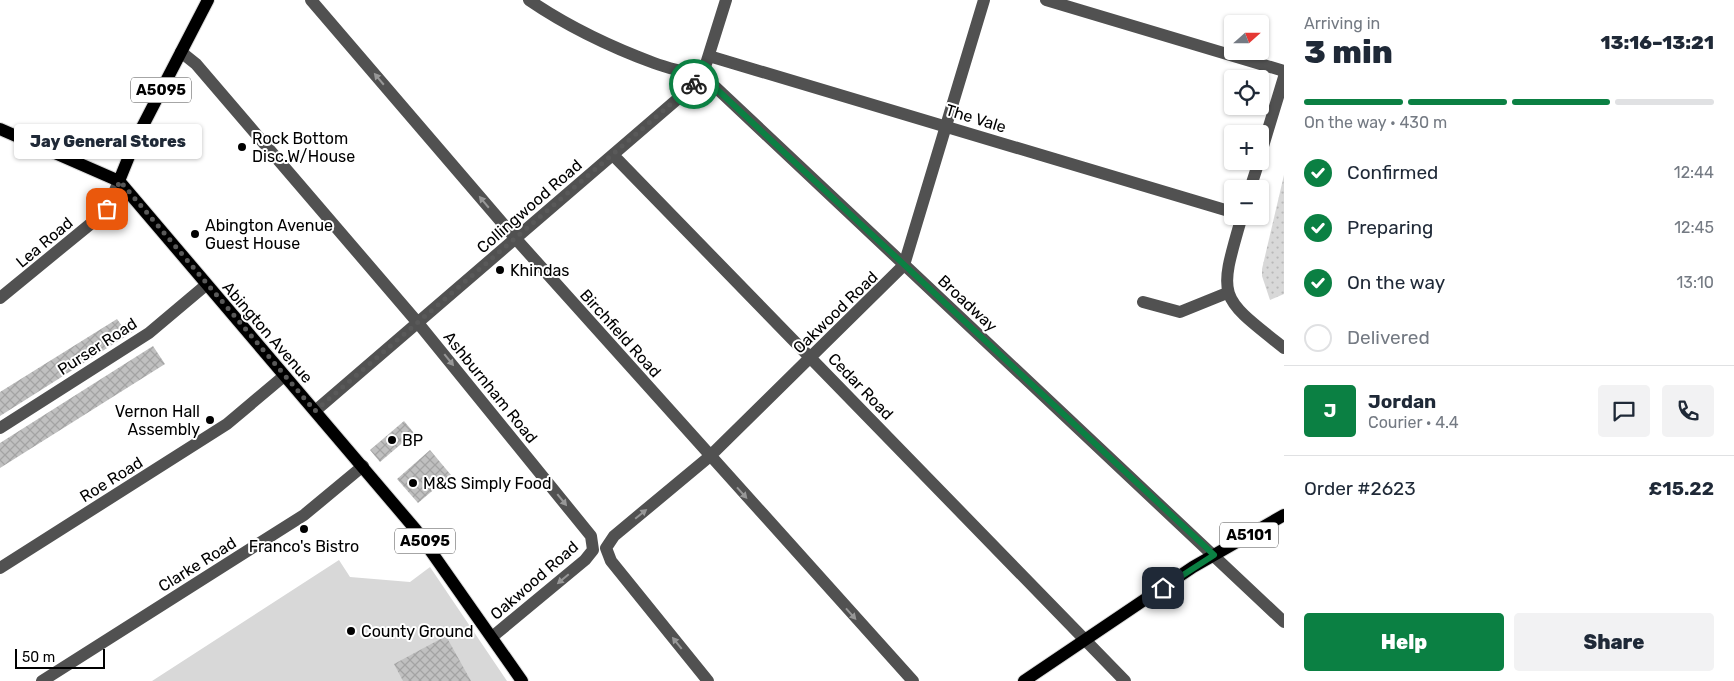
<!DOCTYPE html>
<meta charset="utf-8">
<style>
:root{--surface:#fff;--page:#f2f2f3;--text:#1f2937;--muted:#747a83;--line:#e0e1e3;--accent:#0b8043}
body{margin:0;font-family:Rubik,sans-serif;background:var(--page);color:var(--text);height:100vh;display:flex;flex-direction:column;font-size:19px;white-space:nowrap}
*{box-sizing:border-box;margin:0}
p{font-size:16px;color:var(--muted)}
.icon{flex:none;width:28px;height:28px;fill:none;stroke:currentColor;stroke-width:2;stroke-linecap:round;stroke-linejoin:round}
.map{position:relative;flex:1;overflow:hidden}
.details{display:flex;flex-direction:column;background:var(--surface);width:450px}
.details>*{flex:none}
.needle{width:32px;rotate:69deg}
.tools{position:absolute;left:1224px;top:15px;display:grid;gap:10px}
.tools a{display:grid;place-items:center;width:45px;height:45px;border-radius:5px;background:var(--surface);box-shadow:0 1px 4px #0004;font-size:25px}
.scale{position:absolute;left:15px;bottom:12px;width:90px;box-sizing:border-box;padding-left:5px;border:2px solid #000;border-top:0;font-size:14px;line-height:18px;white-space:nowrap;color:#000;-webkit-text-stroke:4px #fff;paint-order:stroke}
.pin{position:absolute;display:grid;place-items:center;width:42px;height:42px;color:#fff;margin:-21px;border-radius:10px;box-shadow:0 2px 8px #0006}
.courier{position:absolute;display:grid;place-items:center;width:50px;height:50px;margin:-25px;border:4px solid #0b8043;border-radius:50%;background:#fff;color:#222;box-shadow:0 1px 6px #0007}
.bubble{position:absolute;height:35px;border-radius:5px;background:var(--surface);box-shadow:0 1px 4px #0004;font-size:16px;font-weight:800;line-height:35px;text-align:center}
.overview em{font-style:normal;font-weight:800}
.overview div{display:flex;flex-direction:column-reverse}
.overview{display:flex;align-items:center;justify-content:space-between;height:85px;padding:0 20px}
h1{font-size:32px;font-weight:800;line-height:38px}
.bar{display:grid;grid-template-columns:repeat(4,1fr);gap:8px 5px;align-content:center;height:60px;padding:0 20px}
.bar i{height:6px;border-radius:4px;background:var(--line)}
.bar .selected{background:var(--accent)}
.bar p{grid-column:span 4}
.line{display:flex;align-items:center;gap:12px;padding:0 20px;border-top:1px solid var(--line)}
.line div{flex:1}
.round{display:grid;place-items:center;flex:none;width:52px;height:52px;border-radius:5px;background:var(--page)}
ol{padding:0 20px;list-style:none}
li{display:flex;align-items:center;gap:15px;height:55px}
li p{margin-inline-start:auto}
li .icon{padding:5px;border-radius:50%;background:var(--accent);color:#fff;stroke-width:4}
li:last-child{color:var(--muted)}
li i{width:28px;height:28px;border:2px solid var(--line);border-radius:50%}
.action{display:flex;gap:10px;margin-top:auto;padding:10px 20px}
.action a{flex:1;height:58px;border-radius:5px;background:var(--accent);color:#fff;font-size:20px;font-weight:800;line-height:58px;text-align:center}
.action a+a{background:var(--page);color:var(--text)}
main{display:flex;flex:1;min-height:0}
.map>svg:first-child{display:block}
.green{fill:url(#green-dots)}
.pitch{fill:#d8d8d8}
.building{fill:url(#building-cross-hatch)}
.lines{fill:none;stroke-linecap:round;stroke-linejoin:round}
.major-casing{stroke:#dbdbdb;stroke-width:14}
.minor{stroke:#515151;stroke-width:12}
.major{stroke:#000;stroke-width:12}
.oneway{fill:#979797}
.done{stroke:#595959;stroke-width:5;stroke-dasharray:0 9}
.route{stroke:#0b8043;stroke-width:6}
.poi-dot{fill:#000;stroke:#fff;stroke-width:2}
.labels{text-anchor:middle;stroke-width:4;stroke-linejoin:round;paint-order:stroke}
.shield{fill:#fff;stroke:#4c4c4c;stroke-width:1}
.shield-label{font-size:15px;font-weight:bold;fill:#000}
.street-label{font-size:16px;fill:#000;stroke:#fff}
.poi-label{font-size:16px;fill:#000;stroke:#fff;text-anchor:start}
</style>
<main>
<div class="map">
<svg width="1284" height="681" viewBox="0 0 1284 681">
<defs>
<pattern id="green-dots" width="8" height="8" patternUnits="userSpaceOnUse" patternTransform="scale(1.25)"><rect width="8" height="8" fill="#d8d8d8"/><path d="M2 2h.1M6 6h.1" fill="none" stroke="#b8b8b8" stroke-width="1.8" stroke-linecap="round"/></pattern>
<pattern id="building-cross-hatch" width="8" height="8" patternUnits="userSpaceOnUse" patternTransform="scale(1.25)"><rect width="8" height="8" fill="#c0c0c0"/><path d="M0 0l8 8M0 8l8-8" fill="none" stroke="#a3a3a3"/></pattern>
</defs>
<rect width="100%" height="100%" fill="#fff"/>
<!-- green -->
<path class="green" d="M1284,175V294L1270,300L1262,276V269Z"/>
<!-- pitch -->
<path class="pitch" d="M339,560L350,577L410,582L430,567L507,681H152Z"/>
<!-- building -->
<path class="building" d="M117,319L122,326L128,322L134,331L0,416V392Z
M153,346L165,364L0,468V443Z
M404,421L414,433L380,462L370,450Z
M430,450L451,475L418,503L397,479Z
M446,636L471,681H403L394,664Z"/>
<g class="lines">
<defs>
<path id="major" d="M0,129L119,181L416,530L522,681
M119,181L136,139L208,0
M1024,681L1193,567L1284,515"/>
</defs>
<!-- major casing -->
<use href="#major" class="major-casing"/>
<!-- minor -->
<path class="minor" d="M311,0L516,239L913,681
M529,0C567,26 611,47 654,63C672,70 692,72 709,81L1284,622
M1046,0L1284,71
M181,52L196,64L418,323L591,536L593,550L585,560L492,637
M709,56L1232,212
M613,155L1125,681
M1260,156L1284,77
M1250,189L1259,161
M1242,216C1218,299 1217,295 1284,348
M0,298L99,217L107,209L119,181
M1143,302L1180,312L1227,293
M315,411L688,90L705,67L726,0
M0,428L149,333L206,285
M0,568L227,424L284,376
M42,681L304,515L363,466
M708,681L611,561L606,548L614,536L709,457L904,265L984,0"/>
<!-- major -->
<use href="#major" class="major"/>
</g>
<!-- one-way arrows -->
<defs><path id="oneway-solid" d="M-6-.8H1V-3.2L6.5 0L1 3.2V.8H-6Z" transform="scale(1.25)"/></defs>
<g class="oneway">
<use href="#oneway-solid" transform="translate(379 79) rotate(-130)"/>
<use href="#oneway-solid" transform="translate(484 202) rotate(-130)"/>
<use href="#oneway-solid" transform="translate(449 360) rotate(51)"/>
<use href="#oneway-solid" transform="translate(742 493) rotate(48)"/>
<use href="#oneway-solid" transform="translate(562 500) rotate(51)"/>
<use href="#oneway-solid" transform="translate(641 514) rotate(-39)"/>
<use href="#oneway-solid" transform="translate(563 579) rotate(140)"/>
<use href="#oneway-solid" transform="translate(851 614) rotate(48)"/>
<use href="#oneway-solid" transform="translate(677 643) rotate(-129)"/>
</g>
<g class="lines">
<!-- done -->
<path class="done" d="M107,209L120,181L315,411L694,84"/>
<!-- route -->
<path class="route" d="M694,84L700,76L708,81L1214,555L1163,588"/>
</g>
<!-- markers -->
<g class="poi-dot">
<circle cx="242" cy="147" r="5"/>
<circle cx="195" cy="234" r="5"/>
<circle cx="500" cy="270" r="5"/>
<circle cx="210" cy="420" r="5"/>
<circle cx="392" cy="440" r="5"/>
<circle cx="413" cy="483" r="5"/>
<circle cx="304" cy="529" r="5"/>
<circle cx="351" cy="631" r="5"/>
</g>
<g class="labels">
<!-- shield labels -->
<g class="shield">
<rect x="131" y="77.5" width="60" height="25" rx="4"/>
<rect x="1220" y="522.5" width="58" height="25" rx="4"/>
<rect x="395" y="528.5" width="60" height="25" rx="4"/>
</g>
<g class="shield-label">
<text x="161" y="95">A5095</text>
<text x="1249" y="540">A5101</text>
<text x="425" y="546">A5095</text>
</g>
<!-- street labels -->
<g class="street-label">
<text transform="translate(976 118) rotate(17)" y="6">The Vale</text>
<text transform="translate(529 206) rotate(-41)" y="6">Collingwood Road</text>
<text transform="translate(44 242) rotate(-40)" y="6">Lea Road</text>
<text transform="translate(968 303) rotate(43)" y="6">Broadway</text>
<text transform="translate(835 312) rotate(-44)" y="6">Oakwood Road</text>
<text transform="translate(268 332) rotate(49)" y="6">Abington Avenue</text>
<text transform="translate(621 333) rotate(48)" y="6">Birchfield Road</text>
<text transform="translate(97 346) rotate(-33)" y="6">Purser Road</text>
<text transform="translate(861 386) rotate(46)" y="6">Cedar Road</text>
<text transform="translate(491 387) rotate(51)" y="6">Ashburnham Road</text>
<text transform="translate(111 479) rotate(-32)" y="6">Roe Road</text>
<text transform="translate(197 564) rotate(-32)" y="6">Clarke Road</text>
<text transform="translate(534 580) rotate(-41)" y="6">Oakwood Road</text>
</g>
<!-- poi labels -->
<g class="poi-label">
<text x="252" y="144">Rock Bottom<tspan x="252" dy="18">Disc.W/House</tspan></text>
<text x="205" y="231">Abington Avenue<tspan x="205" dy="18">Guest House</tspan></text>
<text x="510" y="276">Khindas</text>
<text x="200" y="417" text-anchor="end">Vernon Hall<tspan x="200" dy="18">Assembly</tspan></text>
<text x="402" y="446">BP</text>
<text x="423" y="489">M&amp;S Simply Food</text>
<text x="304" y="552" text-anchor="middle">Franco's Bistro</text>
<text x="361" y="637">County Ground</text>
</g>
</g>
</svg>
<div class="tools">
<a><svg class="needle" viewBox="-14 -14 28 28"><path d="M0-13l5 13h-10z" fill="#e53935"/><path d="M0 13l5-13h-10z" fill="#747a83"/></svg></a>
<a><svg class="icon" aria-label="locate" viewBox="0 0 24 24"><circle cx="12" cy="12" r="6"/><path d="M12 2v4M12 18v4M2 12h4M18 12h4"/></svg></a>
<a>+</a>
<a>−</a>
</div>
<div class="scale">50 m</div>
<div class="pin" style="left:107px;top:209px;background:#ea580c"><svg class="icon" aria-label="bag" viewBox="0 0 24 24"><path d="M5 8h14l-1 12H6zM9 8a3 3 0 0 1 6 0"/></svg></div>
<div class="pin" style="left:1163px;top:588px;background:#1f2937"><svg class="icon" aria-label="home" viewBox="0 0 24 24"><path d="M3 11l9-7 9 7M6 9v11h12V9"/></svg></div>
<div class="courier" style="left:694px;top:84px"><svg class="icon" aria-label="bike" viewBox="0 0 24 24"><circle cx="6" cy="16" r="4"/><circle cx="18" cy="16" r="4"/><path d="M6 16l4-8h5l3 8M10 8l3 8H6M13 5h3"/></svg></div>
<div class="bubble" style="left:14px;top:124px;width:188px">Jay General Stores</div>
</div>
<section class="details">
<div class="overview"><div><h1>3 min</h1><p>Arriving in</p></div><em>13:16–13:21</em></div>
<div class="bar"><i class="selected"></i><i class="selected"></i><i class="selected"></i><i></i><p>On the way · 430 m</p></div>
<ol>
<li><svg class="icon" aria-label="check" viewBox="0 0 24 24"><path d="M5 12l5 5 9-10"/></svg>Confirmed<p>12:44</p></li>
<li><svg class="icon" aria-label="check" viewBox="0 0 24 24"><path d="M5 12l5 5 9-10"/></svg>Preparing<p>12:45</p></li>
<li><svg class="icon" aria-label="check" viewBox="0 0 24 24"><path d="M5 12l5 5 9-10"/></svg>On the way<p>13:10</p></li>
<li><i></i>Delivered</li>
</ol>
<div class="line" style="height:90px"><b class="round" style="background:var(--accent);color:#fff">J</b><div><b>Jordan</b><p>Courier · 4.4</p></div><a class="round"><svg class="icon" aria-label="chat" viewBox="0 0 24 24"><path d="M4 5h16v11H9l-5 4z"/></svg></a><a class="round"><svg class="icon" aria-label="phone" viewBox="0 0 24 24"><path d="M5 4h4l2 5-3 2q2 4 5 5l2-3 5 2v4C11 20 4 13 5 4z"/></svg></a></div>
<div class="line" style="height:65px"><div>Order #2623</div><b>£15.22</b></div>
<div class="action"><a>Help</a><a>Share</a></div>
</section>
</main>
